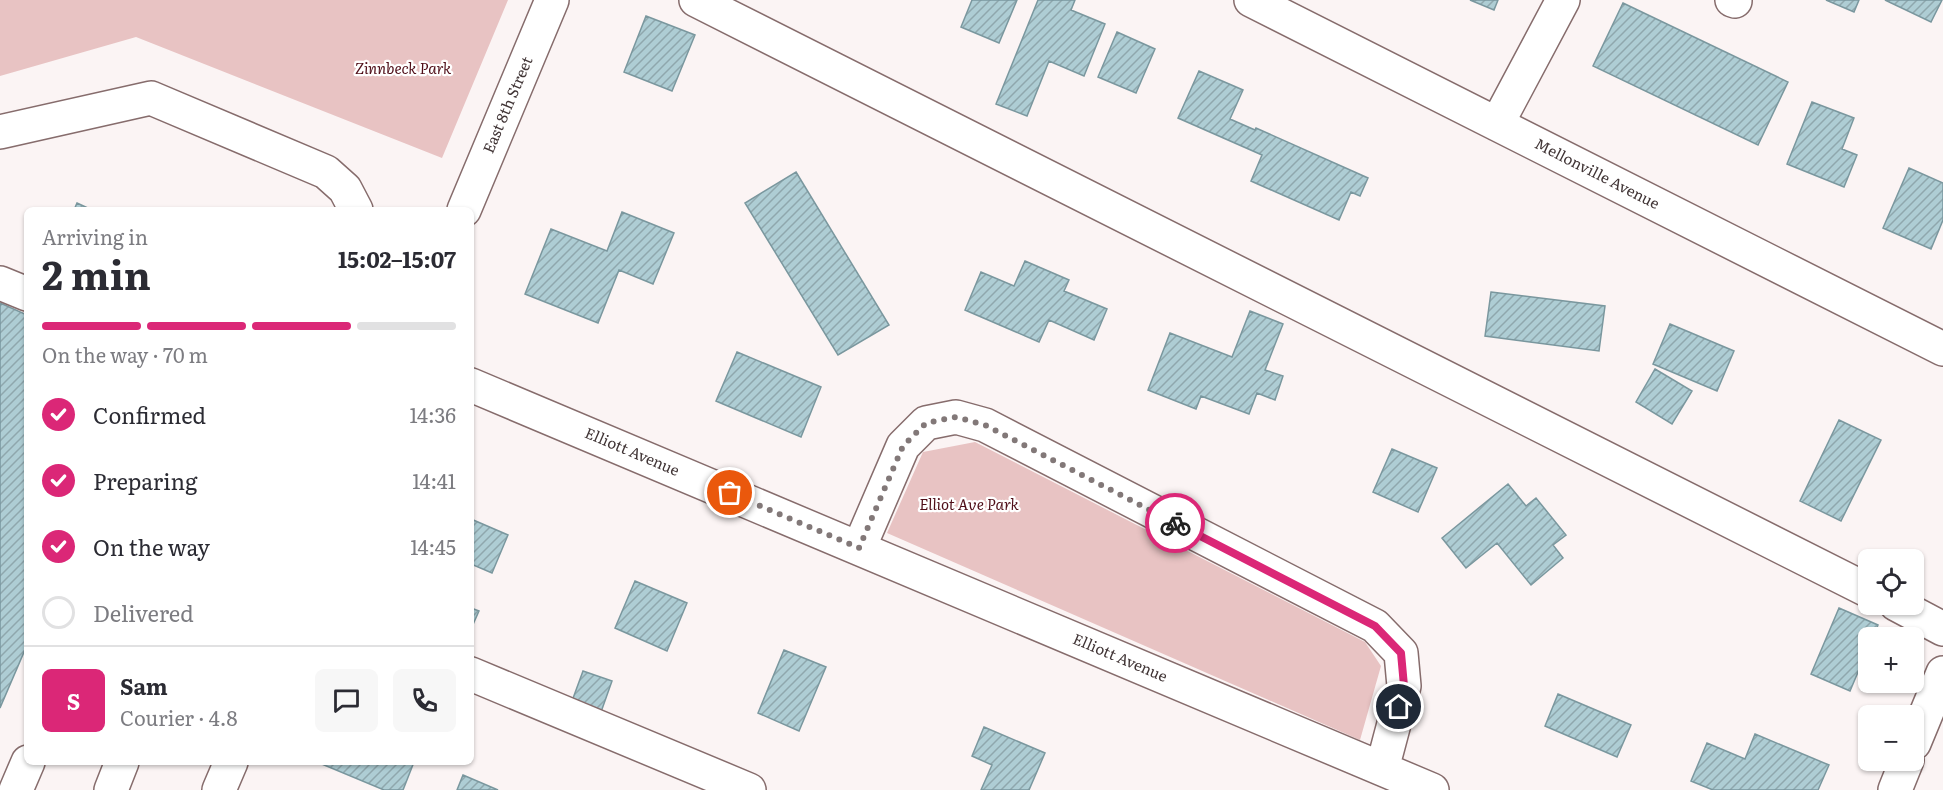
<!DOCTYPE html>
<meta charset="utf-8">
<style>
:root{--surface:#fff;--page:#f7f7f7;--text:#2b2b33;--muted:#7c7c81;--line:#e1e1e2;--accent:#db2777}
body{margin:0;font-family:Literata,serif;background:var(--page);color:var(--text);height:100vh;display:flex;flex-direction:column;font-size:22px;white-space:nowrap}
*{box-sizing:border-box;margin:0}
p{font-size:20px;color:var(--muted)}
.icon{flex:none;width:33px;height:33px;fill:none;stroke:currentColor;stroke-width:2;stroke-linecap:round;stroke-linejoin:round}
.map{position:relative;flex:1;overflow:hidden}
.side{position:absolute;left:24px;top:207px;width:450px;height:558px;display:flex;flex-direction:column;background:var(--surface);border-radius:9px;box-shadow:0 2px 4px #0004}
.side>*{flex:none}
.tools{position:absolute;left:1858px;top:549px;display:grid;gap:12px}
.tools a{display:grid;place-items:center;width:66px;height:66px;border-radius:9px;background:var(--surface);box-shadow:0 2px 4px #0004;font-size:30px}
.pin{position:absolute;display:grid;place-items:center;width:51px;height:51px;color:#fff;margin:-26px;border:3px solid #fff;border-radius:50%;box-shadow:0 2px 6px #0007}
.courier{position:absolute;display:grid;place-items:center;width:60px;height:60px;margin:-30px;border:4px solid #db2777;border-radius:50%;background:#fff;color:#222;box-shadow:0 2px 8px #0007}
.head em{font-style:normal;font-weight:700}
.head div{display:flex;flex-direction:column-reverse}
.head{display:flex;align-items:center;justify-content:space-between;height:102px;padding:0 18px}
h1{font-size:39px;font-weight:700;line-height:45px}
.bar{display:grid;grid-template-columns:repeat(4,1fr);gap:9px 6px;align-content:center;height:72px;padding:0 18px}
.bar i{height:8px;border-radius:4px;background:var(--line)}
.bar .selected{background:var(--accent)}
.bar p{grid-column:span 4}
.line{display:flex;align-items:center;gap:15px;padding:0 18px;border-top:2px solid var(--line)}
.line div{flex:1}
.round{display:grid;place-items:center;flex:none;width:63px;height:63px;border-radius:9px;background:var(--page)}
ol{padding:0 18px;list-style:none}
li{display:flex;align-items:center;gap:18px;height:66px}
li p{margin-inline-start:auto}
li .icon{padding:6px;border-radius:50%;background:var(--accent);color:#fff;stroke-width:4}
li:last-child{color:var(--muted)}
li i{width:33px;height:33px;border:3px solid var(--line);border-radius:50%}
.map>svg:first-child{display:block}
.park{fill:#e8c3c3}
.building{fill:url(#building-hatch);stroke:#7a979e;stroke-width:1.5}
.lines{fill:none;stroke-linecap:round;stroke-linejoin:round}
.minor-casing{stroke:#866c6c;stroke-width:36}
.minor{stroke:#fff;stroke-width:33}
.done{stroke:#827878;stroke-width:6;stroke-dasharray:0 10.8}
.route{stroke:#db2777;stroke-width:8}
.labels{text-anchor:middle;stroke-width:4.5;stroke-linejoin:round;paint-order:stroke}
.park-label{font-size:15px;font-style:italic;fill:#4f0e18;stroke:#fff}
.street-label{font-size:15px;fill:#413536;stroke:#fff}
</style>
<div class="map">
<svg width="1943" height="790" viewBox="0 0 1943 790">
<defs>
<pattern id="building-hatch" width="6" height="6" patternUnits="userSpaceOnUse" patternTransform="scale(1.5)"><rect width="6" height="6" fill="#aecdd4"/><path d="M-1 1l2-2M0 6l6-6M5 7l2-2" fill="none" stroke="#8fa7ad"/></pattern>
</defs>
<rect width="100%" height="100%" fill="#fbf4f4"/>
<!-- park -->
<path class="park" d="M0,0H508L442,158L136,37L0,76Z
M975,442L1365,642L1381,666L1360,740L887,533L923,452Z"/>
<!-- building -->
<path class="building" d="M972,0H1017L999,43L961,27Z
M1038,0H1075L1071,10L1105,24L1084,76L1049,61L1027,116L996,104Z
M1470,0H1498L1494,10Z
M1826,0H1859L1854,12Z
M1885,0H1942L1931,22Z
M1623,3L1788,82L1758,145L1593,66Z
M646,16L695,35L672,91L624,72Z
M1117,32L1155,49L1136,93L1098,77Z
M1199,71L1243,90L1230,119L1255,130L1256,128L1368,178L1360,196L1351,192L1339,220L1251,181L1262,155L1178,118Z
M1812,102L1854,118L1842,149L1857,155L1844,187L1787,164Z
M1909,168L1943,183V220L1931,249L1883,228Z
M796,172L889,325L838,355L745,203Z
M77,203L92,210H74Z
M622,212L674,233L653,284L619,270L598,323L525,294L551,229L607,251Z
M1025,261L1069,280L1064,291L1107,309L1094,340L1049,320L1039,342L965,310L981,272L1014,286Z
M1491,292L1605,306L1599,351L1485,336Z
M0,303L27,315V645L0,708Z
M1250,311L1283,324L1265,370L1283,376L1275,400L1257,393L1249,414L1201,396L1196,409L1148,390L1170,333L1232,357Z
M1670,324L1734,351L1717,391L1653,364Z
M737,352L821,387L801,437L716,401Z
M1655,369L1692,391L1672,424L1636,402Z
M1839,420L1881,440L1841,521L1800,501Z
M1392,449L1437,468L1418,512L1373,492Z
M1508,484L1526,506L1536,498L1566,535L1553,545L1563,558L1531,585L1497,543L1466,568L1442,538Z
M471,519L508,535L492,573L471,564Z
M635,581L687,603L667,651L615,628Z
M471,608L479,611L471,629Z
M1839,608L1878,625L1873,638H1869V646L1850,691L1811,674Z
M784,650L826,667L799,731L758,713Z
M583,671L612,681L601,712L572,701Z
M1558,694L1631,725L1617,757L1545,726Z
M984,727L1045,753L1029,790H981L992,765L972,756Z
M1755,734L1829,765L1818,790H1713L1691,781L1707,743L1745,759Z
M317,762H414L403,790H384Z
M463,775L498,790H457Z"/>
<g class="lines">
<defs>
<path id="minor" d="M696,0L1869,591
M1251,0L1943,349
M1732,0L1735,1
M1497,124L1563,0
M0,132L151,98L326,172L345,189L356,210
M464,210L552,0
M0,283L27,294
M471,385L1432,790
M859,548L903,446L926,423L956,417L985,425L1375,626L1401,653L1404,686L1382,769
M1896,604L1943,629
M471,674L749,790
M1914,743L1943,673
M16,790L28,762
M111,790L122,762
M219,790L231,762
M1895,790L1907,760"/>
</defs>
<!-- minor casing -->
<use href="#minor" class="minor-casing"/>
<!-- minor -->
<use href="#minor" class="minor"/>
</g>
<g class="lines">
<!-- done -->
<path class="done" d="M730,493L859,548L903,446L926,423L956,417L985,425L1175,523"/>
<!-- route -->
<path class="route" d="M1175,523L1375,626L1401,653L1404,686L1399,707"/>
</g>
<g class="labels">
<!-- park labels -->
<g class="park-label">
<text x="403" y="74">Zinnbeck Park</text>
<text x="969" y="510">Elliot Ave Park</text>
</g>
<!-- street labels -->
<g class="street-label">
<text transform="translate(508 105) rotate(-67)" y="5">East 8th Street</text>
<text transform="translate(1597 174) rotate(27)" y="5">Mellonville Avenue</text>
<text transform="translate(632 452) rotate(23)" y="5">Elliott Avenue</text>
<text transform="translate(1120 658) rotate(23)" y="5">Elliott Avenue</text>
</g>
</g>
</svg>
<div class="tools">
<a><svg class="icon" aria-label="locate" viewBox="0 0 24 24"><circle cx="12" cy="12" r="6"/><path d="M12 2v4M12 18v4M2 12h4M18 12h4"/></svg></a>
<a>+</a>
<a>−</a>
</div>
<div class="pin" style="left:730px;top:493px;background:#ea580c"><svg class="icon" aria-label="bag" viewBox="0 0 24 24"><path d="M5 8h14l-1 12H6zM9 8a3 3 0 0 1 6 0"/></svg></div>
<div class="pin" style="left:1399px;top:707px;background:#1f2937"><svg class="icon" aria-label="home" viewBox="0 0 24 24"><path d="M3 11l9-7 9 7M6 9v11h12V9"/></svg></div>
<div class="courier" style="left:1175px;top:523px"><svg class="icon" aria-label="bike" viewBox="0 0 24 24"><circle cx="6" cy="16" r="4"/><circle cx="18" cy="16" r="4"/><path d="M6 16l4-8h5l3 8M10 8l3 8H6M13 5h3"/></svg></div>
<section class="side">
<div class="head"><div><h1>2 min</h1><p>Arriving in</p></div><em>15:02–15:07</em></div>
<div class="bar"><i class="selected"></i><i class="selected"></i><i class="selected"></i><i></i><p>On the way · 70 m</p></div>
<ol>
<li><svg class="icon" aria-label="check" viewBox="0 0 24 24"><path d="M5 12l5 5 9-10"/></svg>Confirmed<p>14:36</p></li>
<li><svg class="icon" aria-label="check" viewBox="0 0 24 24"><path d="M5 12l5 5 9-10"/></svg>Preparing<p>14:41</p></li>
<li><svg class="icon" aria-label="check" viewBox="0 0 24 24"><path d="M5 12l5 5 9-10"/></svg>On the way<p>14:45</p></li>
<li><i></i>Delivered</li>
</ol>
<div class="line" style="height:108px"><b class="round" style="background:var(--accent);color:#fff">S</b><div><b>Sam</b><p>Courier · 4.8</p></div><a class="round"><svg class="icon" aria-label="chat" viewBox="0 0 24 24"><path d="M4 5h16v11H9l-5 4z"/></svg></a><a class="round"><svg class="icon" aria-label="phone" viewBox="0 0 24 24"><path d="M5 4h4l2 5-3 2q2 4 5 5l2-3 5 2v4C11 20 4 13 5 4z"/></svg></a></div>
</section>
</div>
